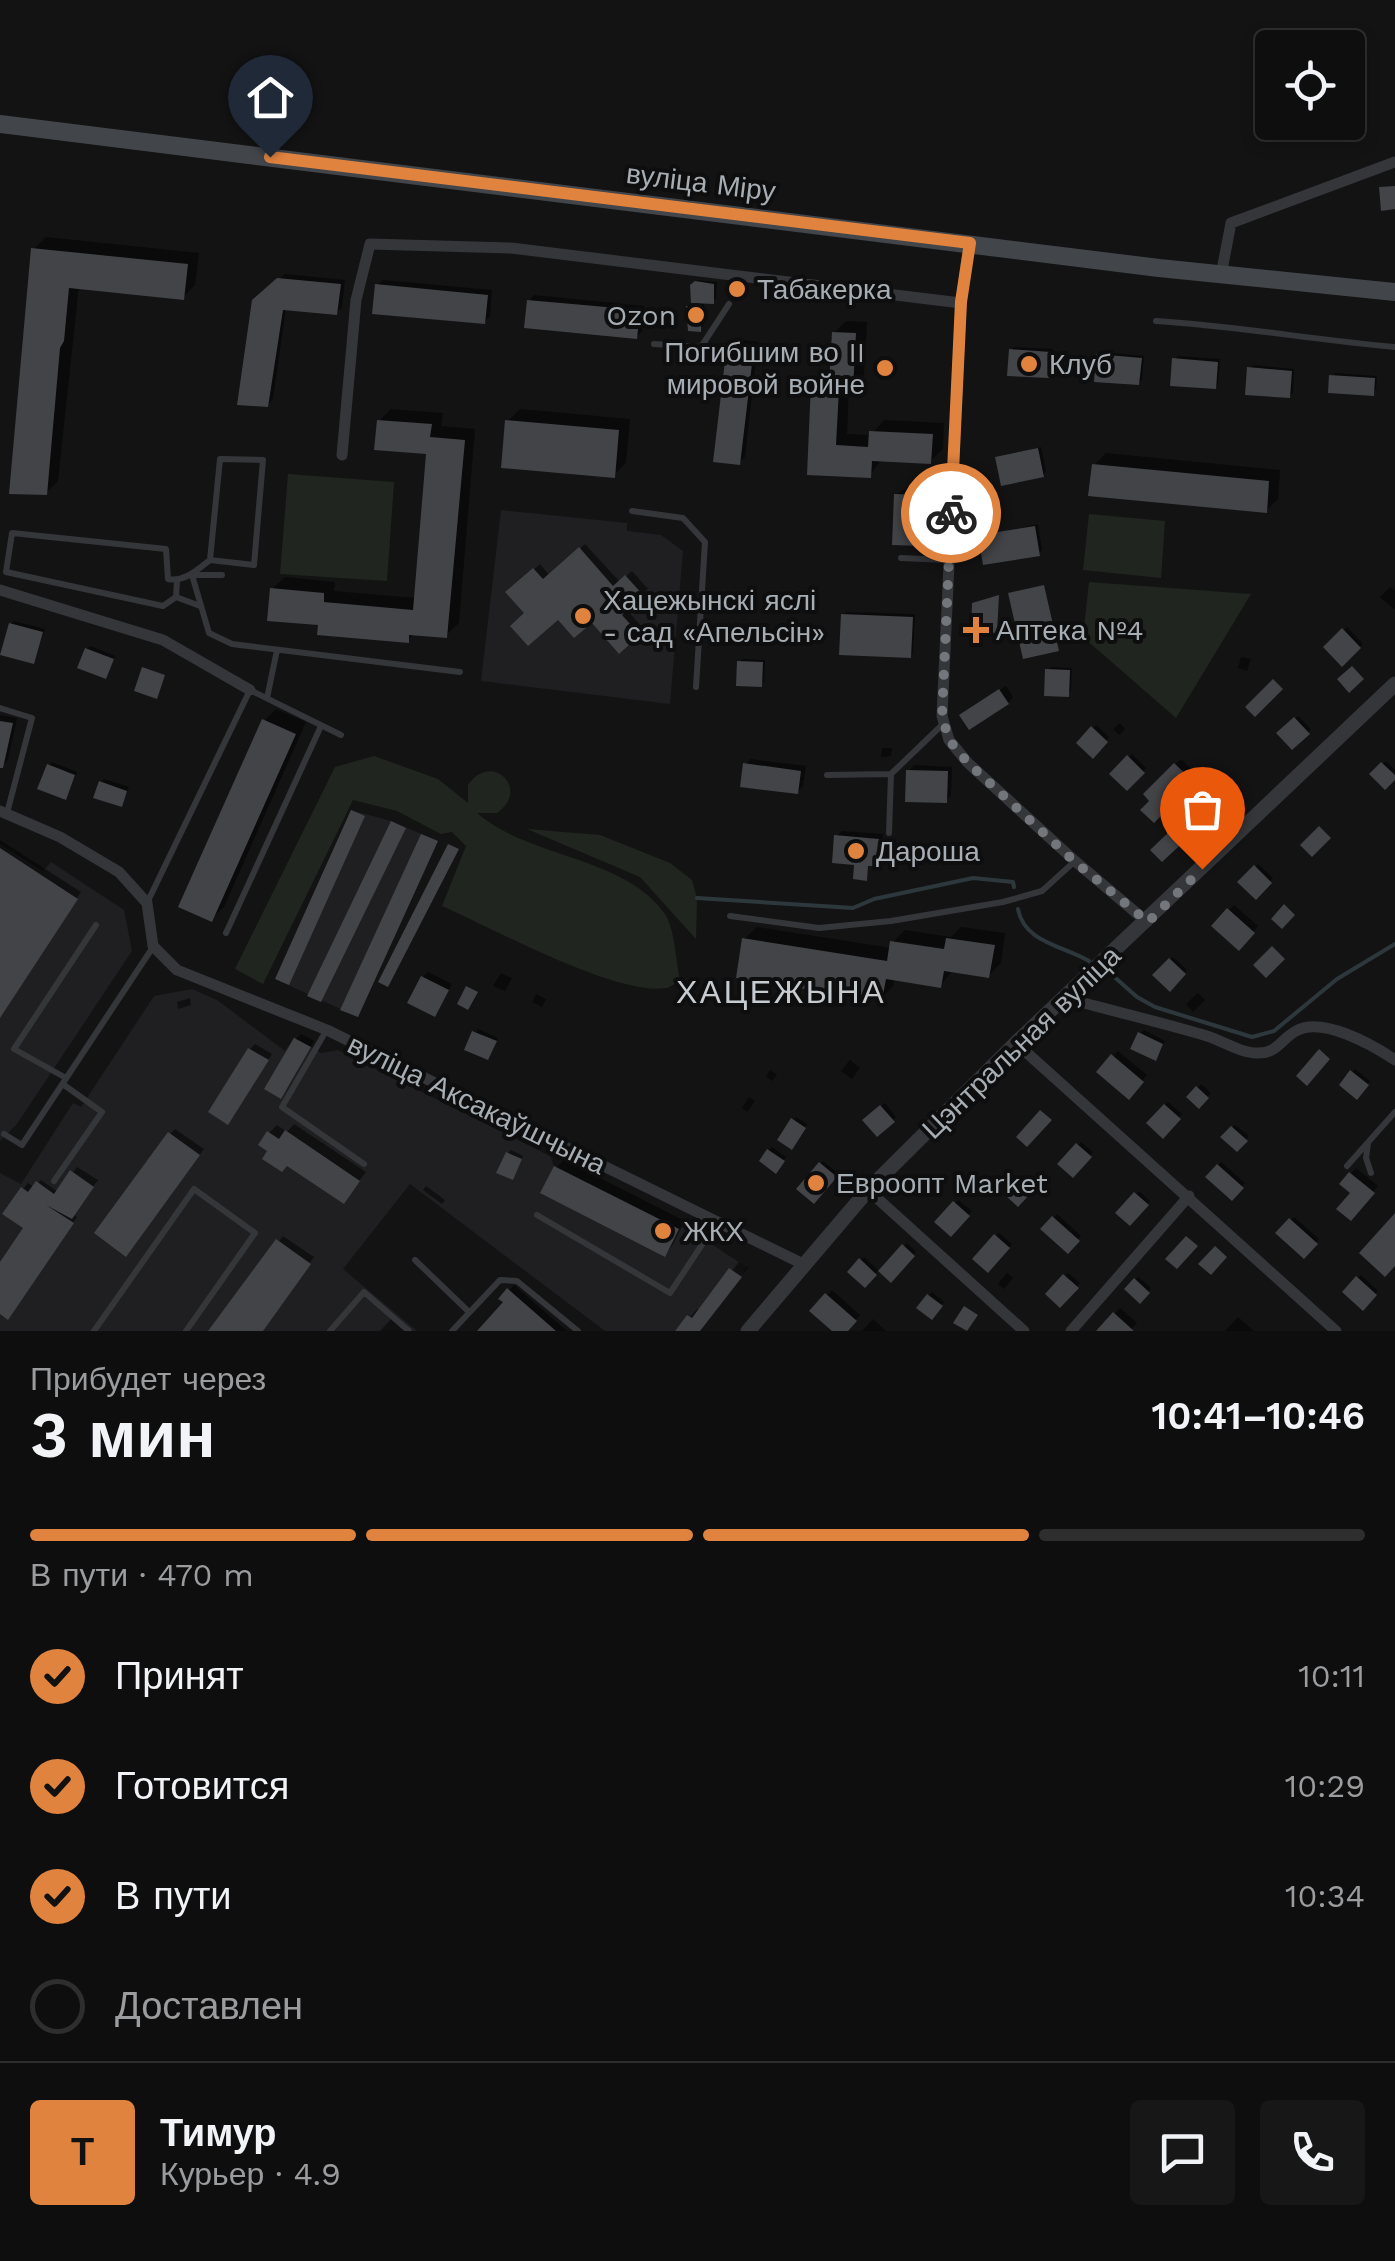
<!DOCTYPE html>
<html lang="ru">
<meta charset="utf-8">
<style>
:root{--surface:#0e0e0f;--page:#171718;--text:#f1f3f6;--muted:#9b9c9e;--line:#2e2e2f;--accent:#e0833f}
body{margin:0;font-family:"Work Sans",sans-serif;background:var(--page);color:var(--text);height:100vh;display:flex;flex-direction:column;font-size:38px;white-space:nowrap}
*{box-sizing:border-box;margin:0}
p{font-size:32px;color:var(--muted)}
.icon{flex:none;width:55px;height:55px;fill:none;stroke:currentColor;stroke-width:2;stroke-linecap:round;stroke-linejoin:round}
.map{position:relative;height:1331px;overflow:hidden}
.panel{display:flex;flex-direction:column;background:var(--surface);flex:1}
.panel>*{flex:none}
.fabs{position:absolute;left:1255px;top:30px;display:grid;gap:20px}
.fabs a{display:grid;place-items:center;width:110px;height:110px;border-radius:10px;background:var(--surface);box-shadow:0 5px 15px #0003,0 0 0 2px var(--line);font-size:50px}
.pin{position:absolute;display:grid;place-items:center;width:85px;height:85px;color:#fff;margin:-102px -42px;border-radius:50% 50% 50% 0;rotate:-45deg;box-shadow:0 0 10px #0007}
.pin .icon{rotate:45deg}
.courier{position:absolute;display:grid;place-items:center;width:100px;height:100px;margin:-50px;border:8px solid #e0833f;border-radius:50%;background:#fff;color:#222;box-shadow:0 2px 12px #0007}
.head em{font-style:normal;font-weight:600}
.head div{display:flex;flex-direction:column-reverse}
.head{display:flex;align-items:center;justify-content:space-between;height:170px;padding:0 30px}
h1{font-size:65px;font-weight:600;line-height:75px}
.bar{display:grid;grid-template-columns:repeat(4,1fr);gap:15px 10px;align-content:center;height:120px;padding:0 30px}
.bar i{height:12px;border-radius:8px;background:var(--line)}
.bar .active{background:var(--accent)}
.bar p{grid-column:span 4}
.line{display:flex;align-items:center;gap:25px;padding:0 30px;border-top:2px solid var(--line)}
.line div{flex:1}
.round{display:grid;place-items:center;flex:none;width:105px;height:105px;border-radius:10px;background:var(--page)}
ol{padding:0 30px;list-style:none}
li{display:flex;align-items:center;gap:30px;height:110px}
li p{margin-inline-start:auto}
li .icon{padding:10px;border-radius:50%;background:var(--accent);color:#111;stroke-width:4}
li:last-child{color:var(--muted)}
li i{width:55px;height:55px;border:5px solid var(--line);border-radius:50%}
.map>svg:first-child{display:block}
.built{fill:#1f1f21}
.green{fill:#20261f}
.shadow{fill:#0007}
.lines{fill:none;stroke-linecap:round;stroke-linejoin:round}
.stream{stroke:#2d383c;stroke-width:4}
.building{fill:#424447}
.service{stroke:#343639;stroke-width:6}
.minor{stroke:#343639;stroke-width:11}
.tertiary{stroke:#343639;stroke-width:15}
.secondary{stroke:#424549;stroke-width:18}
.done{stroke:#73777b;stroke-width:10;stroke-dasharray:0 18}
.route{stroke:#e0833f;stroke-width:12}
.poi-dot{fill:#e0833f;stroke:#0e0e0f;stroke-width:4}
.labels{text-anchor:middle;stroke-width:8;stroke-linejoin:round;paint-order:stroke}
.street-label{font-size:28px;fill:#a6adb3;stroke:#0e0e0f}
.poi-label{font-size:28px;fill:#a6adb3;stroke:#0e0e0f;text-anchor:start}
.quarter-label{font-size:32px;letter-spacing:2.5px;fill:#c6cbd0;stroke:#0e0e0f}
</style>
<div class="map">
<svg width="1395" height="1331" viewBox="0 0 1395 1331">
<rect width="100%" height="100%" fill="#131314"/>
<!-- built -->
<path class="built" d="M501,510L627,523V531L661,535L683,551L670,704L481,681Z
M351,810L391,821L438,841L358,1017L275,979Z
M0,844L43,871L51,862L124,910L132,951L17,1124L0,1141Z
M192,989L217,1000L285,1051L294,1037L321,1053L338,1050L550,1156L554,1166L679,1229L682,1224L746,1267L742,1277L729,1269L692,1318L687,1316L675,1331H605L410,1184L343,1269L417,1331H0V1173L21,1184L73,1103L81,1107L154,996Z"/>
<!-- green -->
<path class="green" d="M288,474L394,482L387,581L280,574Z
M1089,514L1165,521L1161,578L1083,570Z
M1089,582L1251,594L1176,718L1083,637Z
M374,756L438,779L468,803V785C492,750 531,790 497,813H477C528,858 625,856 665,914C675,930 676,962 680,981C675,983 671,987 666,988C618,997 490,927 442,906L466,846L452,832L441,834L397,811L353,800L263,984L235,969L335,767Z
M527,829L600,835L670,863L692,880L697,898L696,939L640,877Z"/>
<!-- shadow -->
<path class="shadow" d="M46,237L199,253L195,285L183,297L79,286L58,481L46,493L34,249Z
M285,274L345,280L342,307L336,313L286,308L273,399L267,405L254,301Z
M383,280L492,290L490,316L484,322L377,285Z
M697,280L717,282L716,299L704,302L703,326L700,329L688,307L694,304V283Z
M534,295L644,306L642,331L637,336L529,301Z
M846,321L867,322L864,375L849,387L847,434L871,435L884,420L944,423L943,449L930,461L882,459L870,475L810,472L814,384L826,372H832L834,333Z
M735,339L758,342L745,457L739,462L730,345Z
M1014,347L1053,349L1051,373L1048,376L1011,350Z
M1102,352L1144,356L1142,380L1138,383L1098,355Z
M1178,356L1220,359L1218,384L1215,387L1175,359Z
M1253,365L1294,369L1293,393L1289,396L1249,369Z
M1335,373L1377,376L1376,390L1373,393L1332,377Z
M391,409L443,413L441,426L475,429L459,623L446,635L415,633L408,640L321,623L272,589L285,577L335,582L334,591L416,598L429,452L379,421Z
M520,409L630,419L626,463L614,475L508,421Z
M1041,447L1046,471L1043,475L998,458Z
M1106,453L1280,470L1278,499L1266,511L1094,465Z
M902,490L929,491L927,538L921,543L896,495Z
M1038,524L1042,550L1039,554L981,536Z
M585,544L620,582L632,571L648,589L626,609L643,628L619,650L592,619L527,613L509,592L540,564L550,576Z
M1390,587L1395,591V610L1380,597Z
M846,612L915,614L913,653L910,656L843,615Z
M14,621L45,629L33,661L11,624Z
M1347,627L1363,644L1342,663L1326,647Z
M90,646L115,656L108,673L87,649Z
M1241,657L1251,659L1247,671L1238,668Z
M743,659L765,660L764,682L761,685L740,662Z
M1051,667L1072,668L1071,691L1068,694L1048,670Z
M1006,686L1013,697L1008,703L968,710Z
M276,709L306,722L224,907L211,919L264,721Z
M0,715L17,718L8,760L2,766Z
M1298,716L1311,729L1292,747L1280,733Z
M1120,723L1125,729L1119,735L1113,729Z
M1096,725L1109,737L1093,755L1079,743Z
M882,748H892L891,756L881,757Z
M1132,754L1146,768L1127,788L1112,774Z
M751,759L806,766L803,786L797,792L746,764Z
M1181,759L1197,775L1154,819L1153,801L1146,794Z
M1386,761L1395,770V777L1373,774Z
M52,762L77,772L65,797L49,766Z
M914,765L952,767L951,795L946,801L909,771Z
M104,779L129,787L121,804L101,782Z
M1198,807L1207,816L1163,859L1154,850Z
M842,831L883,834L881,858L876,864L856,866L837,836Z
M0,840L81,892L0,1017Z
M1258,864L1273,878L1256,896L1241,882Z
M1234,905L1258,926L1239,947L1215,926Z
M757,927L892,948L893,942L905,930L951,937L961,927L1005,933L1001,963L989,975L953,970L940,986L895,978L893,986L881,998L744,939Z
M1173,957L1187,970L1170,988L1156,975Z
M428,972L452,984L435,1014L423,977Z
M501,973L512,978L505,991L493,986Z
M1198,993L1205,1000L1193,1012L1186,1004Z
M536,994L546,999L542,1007L532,1002Z
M190,998L191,1005L178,1009L177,1002Z
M478,1029L498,1038L488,1057L467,1048Z
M1144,1030L1165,1041L1158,1055L1140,1034Z
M301,1034L314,1041L286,1091L296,1039Z
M255,1044L272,1054L233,1116L250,1049Z
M1118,1051L1147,1075L1129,1096L1100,1072Z
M850,1060L860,1068L852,1079L841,1071Z
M1355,1069L1370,1081L1357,1096L1342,1085Z
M770,1070L777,1075L772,1081L766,1076Z
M1201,1084L1211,1093L1199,1106L1189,1097Z
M749,1097L755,1101L747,1112L742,1108Z
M1168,1102L1182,1114L1163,1135L1150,1123Z
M885,1103L896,1117L877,1134L865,1120Z
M796,1117L807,1124L795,1144L793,1120Z
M294,1124L366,1172L344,1201L271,1150L269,1133L277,1125L287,1132Z
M1235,1125L1249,1136L1237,1149L1224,1137Z
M175,1129L204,1149L131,1248L170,1134Z
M1081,1142L1093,1152L1073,1174L1061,1164Z
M772,1147L786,1157L779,1167L769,1150Z
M511,1150L523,1156L515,1174L508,1153Z
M564,1160L685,1221L672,1246L665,1254L556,1168Z
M823,1161L838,1173L814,1201L800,1188Z
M1221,1162L1245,1183L1232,1197L1208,1176Z
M77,1167L98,1180L73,1214L77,1217L13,1311H0V1266L26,1228L23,1189L28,1183L34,1187L41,1180L58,1192Z
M1356,1168L1378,1186L1356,1213L1353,1192L1342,1183Z
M1025,1179L1033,1187L1018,1204L1009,1195Z
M426,1186L445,1200L442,1204L423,1190Z
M1139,1191L1150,1201L1130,1223L1119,1213Z
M958,1200L972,1211L951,1234L938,1222Z
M1057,1214L1081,1236L1068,1250L1044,1228Z
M1294,1217L1319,1239L1304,1256L1279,1233Z
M999,1233L1012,1244L988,1270L975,1259Z
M283,1236L314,1257L262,1331H211Z
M907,1243L916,1252L891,1280L881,1271Z
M864,1257L878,1270L865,1285L850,1272Z
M739,1262L748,1268L698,1331H678L697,1309L700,1311Z
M1007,1273L1013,1278L1004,1289L998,1284Z
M1068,1273L1080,1283L1060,1305L1048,1294Z
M1361,1275L1378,1291L1363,1308L1345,1292Z
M1138,1277L1151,1288L1140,1300L1127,1289Z
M514,1285L567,1331H481L506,1302L502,1299Z
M832,1290L860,1315L845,1331H836L813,1311Z
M932,1292L944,1302L932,1317L920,1308Z
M1120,1308L1137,1323L1130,1331H1099Z
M394,1316L412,1331H380Z
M1238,1317L1254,1331H1225Z
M873,1319L886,1331H862Z"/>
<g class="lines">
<!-- stream -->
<path class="stream" d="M697,898L853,908L874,899L973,878L1013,882L1014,887
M1018,909C1024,943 1065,946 1089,961
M1111,974L1137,997L1155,1007L1252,1037L1274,1031L1337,979L1395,944"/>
</g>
<!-- building -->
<path class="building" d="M1395,186V209L1381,211L1379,187Z
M31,248L188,264L184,300L69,288L64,341L60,348L47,495L9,494Z
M277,278L341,284L337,315L283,310L268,407L237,405L252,300Z
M695,281L714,284V304L691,303L690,285Z
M375,284L488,295L485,324L372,314Z
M527,300L640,310L637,339L524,328Z
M686,306L702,307L701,332L688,331Z
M832,332L856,333L853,390L839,389L836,445L868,447L869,431L933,434L931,464L872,461L871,478L807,475L811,383L829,384Z
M727,344L754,347L740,465L713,462Z
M1009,349L1051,352L1049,378L1007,376Z
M1096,354L1142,358L1139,385L1094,382Z
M1172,358L1218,362L1216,389L1170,386Z
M1247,367L1292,371L1290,398L1245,395Z
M1329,375L1375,378L1374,396L1328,393Z
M377,420L432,424L430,437L465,440L447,638L409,635V643L317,635L318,625L267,621L270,588L324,593V602L413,610L426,454L374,450Z
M505,420L619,430L615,478L501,468Z
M1038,448L1044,477L1001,486L995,457Z
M1092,464L1269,481L1267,513L1088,496Z
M894,494L924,495L922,546L892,545Z
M1035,526L1040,556L983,565L978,535Z
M579,547L613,586L625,575L644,596L622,615L640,635L619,654L592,623L574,638L558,620L528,646L510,626L524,613L505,592L533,568L543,579Z
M1044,585L1059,651L1023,659L1008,593Z
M999,595L997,633L971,632L972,603Z
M841,614L913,617L911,658L839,655Z
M9,623L43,632L34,664L0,655Z
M1342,628L1361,648L1342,667L1323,647Z
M85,648L114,659L106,679L77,668Z
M737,661L763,662L762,687L736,686Z
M1352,666L1364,679L1349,693L1337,679Z
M142,667L165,675L157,699L134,691Z
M1045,669L1070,670L1069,697L1044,696Z
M1273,679L1283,689L1255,717L1245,707Z
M999,689L1009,704L969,730L959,715Z
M1294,717L1310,734L1292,750L1276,733Z
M262,719L296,734L212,922L178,907Z
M0,721L13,723L3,768H0Z
M1091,726L1108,742L1093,759L1076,743Z
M1127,755L1145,773L1127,791L1109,774Z
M1381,762L1395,775V780L1385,790L1369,774Z
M743,763L801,771L798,794L740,787Z
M1174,763L1194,782L1154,823L1140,810L1149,801L1143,794Z
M47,764L75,775L66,800L37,789Z
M906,770L948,771L947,803L905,802Z
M99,781L127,791L122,807L93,798Z
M351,810L365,816L289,985L275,979Z
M1192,810L1204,823L1162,862L1150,850Z
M391,821L406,828L321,1002L307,996Z
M1319,826L1331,838L1312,857L1300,845Z
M421,834L438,841L358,1017L340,1010Z
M834,835L879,839L877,866H868L867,881L853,879L854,865L832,863Z
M448,844L459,849L388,987L378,982Z
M0,848L78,899L0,1018Z
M1254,865L1272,883L1256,900L1237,882Z
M1284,904L1295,915L1282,929L1271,919Z
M1227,908L1255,933L1239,951L1211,926Z
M742,938L887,961L890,941L944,949L946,938L995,945L989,978L944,971L941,988L886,979L882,1001L736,978Z
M1272,946L1285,959L1266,978L1253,965Z
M1169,958L1186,974L1170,992L1152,975Z
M421,976L449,990L435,1017L407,1003Z
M466,986L478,992L468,1010L457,1004Z
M472,1031L497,1041L488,1060L464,1050Z
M1138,1032L1163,1044L1156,1061L1130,1049Z
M294,1038L311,1047L281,1099L264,1089Z
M248,1048L269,1060L228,1125L208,1112Z
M1319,1049L1330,1059L1307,1086L1296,1076Z
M1111,1054L1144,1082L1129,1100L1096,1072Z
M1350,1070L1369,1085L1357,1100L1339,1085Z
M1196,1086L1209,1098L1199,1109L1186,1097Z
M1164,1104L1181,1119L1163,1139L1146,1123Z
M880,1105L895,1122L877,1137L862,1120Z
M1040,1110L1052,1120L1027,1147L1016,1137Z
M791,1118L806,1128L792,1150L777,1140Z
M1231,1126L1248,1141L1237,1152L1220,1137Z
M285,1130L360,1181L344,1204L287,1166L282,1172L262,1159L267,1151L258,1145L267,1131L279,1139Z
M168,1132L200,1155L126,1257L94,1233Z
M1076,1143L1092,1157L1073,1178L1057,1164Z
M767,1149L785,1161L776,1174L759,1161Z
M506,1152L522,1159L513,1180L496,1173Z
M819,1162L837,1177L814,1204L796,1189Z
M1217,1164L1244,1188L1232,1201L1205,1177Z
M554,1166L679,1229L665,1257L540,1193Z
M70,1170L94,1187L72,1219L46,1205L74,1223L8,1320L0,1314V1262L23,1228L2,1214L21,1187L28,1192L36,1181L54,1194Z
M1349,1172L1375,1193L1351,1221L1336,1209L1350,1193L1339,1184Z
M1020,1180L1032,1192L1018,1207L1005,1195Z
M1134,1192L1149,1205L1130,1226L1115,1213Z
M953,1201L970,1216L951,1237L934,1222Z
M1395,1213V1266L1385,1277L1359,1253Z
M1052,1216L1080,1241L1068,1254L1040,1229Z
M1289,1218L1318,1244L1304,1259L1275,1233Z
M994,1234L1010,1248L988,1273L972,1259Z
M1186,1236L1198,1246L1177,1269L1165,1259Z
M276,1239L311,1264L263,1331H208Z
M902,1244L915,1256L891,1283L878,1271Z
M1215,1246L1227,1257L1211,1275L1198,1264Z
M859,1258L877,1275L865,1288L847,1272Z
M729,1268L742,1277L700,1331H675L687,1315L692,1318Z
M1063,1274L1079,1288L1060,1308L1045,1294Z
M1356,1276L1377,1295L1363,1311L1342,1292Z
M1134,1278L1150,1293L1140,1304L1124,1289Z
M507,1288L556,1331H477L503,1302L498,1299Z
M825,1293L857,1321L848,1331H832L809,1311Z
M927,1294L943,1306L932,1320L916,1308Z
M964,1306L978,1315L967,1331L953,1323Z
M1113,1312L1134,1331H1096Z"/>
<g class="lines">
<!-- service -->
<path class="service" d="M1156,321C1236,326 1315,340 1395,347
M654,344L701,347L729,304
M632,511L683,518L705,542L696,687
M901,558L947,560
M222,575H192L209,633L232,644L460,672
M177,581L176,597L163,606L6,572L12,533L166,549L168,579C185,582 197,570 210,560L220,459L263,460L254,565L210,560
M176,597L200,606
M267,698L277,650
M0,708L32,718L7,813
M827,775L891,774
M889,833L891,774L943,724
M147,903L250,690L341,735
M730,916L819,928L891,921L1003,902L1042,891L1074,862
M226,933L321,726
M326,1031L282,1107L364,1164
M66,1078L14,1049L96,925
M4,1134L22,1145L153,947
M1368,1143L1366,1158L1371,1173
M1347,1166L1395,1112
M54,1181L102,1112L64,1085
M537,1215L670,1293L717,1222
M415,1260L469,1312
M94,1331L194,1189L255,1233L186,1331
M330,1331L364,1292L409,1331
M452,1331L500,1280L517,1281L578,1331"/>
<!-- minor -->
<path class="minor" d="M969,243L961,303L942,716L949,740L968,763L1075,861L1147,922
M1221,275L1231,223L1395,162
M342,455L356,300L370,244L511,248L961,303
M0,590L163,640L250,690
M0,811L60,837L119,872L147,903L153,946L177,970L327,1030L803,1264
M1066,998C1112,1011 1160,1022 1207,1036C1223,1041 1240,1053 1257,1053C1277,1054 1281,1039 1296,1031C1322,1016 1373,1045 1395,1060
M1016,1043L1336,1331
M868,1190L1024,1331
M1071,1331L1189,1196"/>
<!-- tertiary -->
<path class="tertiary" d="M748,1331L868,1190L1016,1043L1395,684"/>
<!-- secondary -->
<path class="secondary" d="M0,124L1159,268L1395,292"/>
</g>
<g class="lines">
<!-- done -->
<path class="done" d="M951,513L942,716L949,740L968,763L1074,861L1148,922L1202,869"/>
<!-- route -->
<path class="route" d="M270,157L970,243L961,302L951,513"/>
</g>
<!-- markers -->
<g class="poi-dot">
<circle cx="737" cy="289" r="10"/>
<circle cx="696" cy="315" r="10"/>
<circle cx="1029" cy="364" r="10"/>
<circle cx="885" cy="368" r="10"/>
<circle cx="583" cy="616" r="10"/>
<path d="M971 615h10v10h10v10h-10v10h-10v-10h-10v-10h10z"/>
<circle cx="856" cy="851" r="10"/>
<circle cx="816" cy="1183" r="10"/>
<circle cx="663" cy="1231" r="10"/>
</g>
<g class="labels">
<!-- street labels -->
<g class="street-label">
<text transform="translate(701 182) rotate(7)" y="10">вуліца Міру</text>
<text transform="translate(1021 1042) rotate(-44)" y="10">Цэнтральная вуліца</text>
<text transform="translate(477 1104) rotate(26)" y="10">вуліца Аксакаўшчына</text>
</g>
<!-- poi labels -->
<g class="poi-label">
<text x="757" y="299">Табакерка</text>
<text x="676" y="325" text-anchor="end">Ozon</text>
<text x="865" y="362" text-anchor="end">Погибшим во II<tspan x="865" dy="32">мировой войне</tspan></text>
<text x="1049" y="374">Клуб</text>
<text x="603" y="610">Хацежынскі яслі<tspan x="603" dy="32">- сад «Апельсін»</tspan></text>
<text x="996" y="640">Аптека №4</text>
<text x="876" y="861">Дароша</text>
<text x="836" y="1193">Евроопт Market</text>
<text x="683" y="1241">ЖКХ</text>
</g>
<!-- quarter labels -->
<g class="quarter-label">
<text x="781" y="1003">ХАЦЕЖЫНА</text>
</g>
</g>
</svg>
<div class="fabs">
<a><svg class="icon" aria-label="locate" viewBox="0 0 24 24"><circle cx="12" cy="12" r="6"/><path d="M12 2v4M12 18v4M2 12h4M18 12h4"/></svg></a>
</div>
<div class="pin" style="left:1202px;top:869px;background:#ea580c"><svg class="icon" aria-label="bag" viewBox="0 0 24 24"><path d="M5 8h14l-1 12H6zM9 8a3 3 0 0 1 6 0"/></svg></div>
<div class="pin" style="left:270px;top:157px;background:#1f2937"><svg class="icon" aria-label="home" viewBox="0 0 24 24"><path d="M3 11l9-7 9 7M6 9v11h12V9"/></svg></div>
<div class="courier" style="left:951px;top:513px"><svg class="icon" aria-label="bike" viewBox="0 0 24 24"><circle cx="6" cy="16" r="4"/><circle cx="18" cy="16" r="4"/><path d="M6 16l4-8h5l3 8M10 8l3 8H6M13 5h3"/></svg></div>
</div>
<section class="panel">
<div class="head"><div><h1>3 мин</h1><p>Прибудет через</p></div><em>10:41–10:46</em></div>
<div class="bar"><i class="active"></i><i class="active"></i><i class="active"></i><i></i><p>В пути · 470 m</p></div>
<ol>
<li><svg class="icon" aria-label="check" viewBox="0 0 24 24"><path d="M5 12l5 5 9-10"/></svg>Принят<p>10:11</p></li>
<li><svg class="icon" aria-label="check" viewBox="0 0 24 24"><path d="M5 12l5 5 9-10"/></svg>Готовится<p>10:29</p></li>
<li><svg class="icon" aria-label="check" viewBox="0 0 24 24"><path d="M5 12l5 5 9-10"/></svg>В пути<p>10:34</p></li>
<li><i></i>Доставлен</li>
</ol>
<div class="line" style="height:180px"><b class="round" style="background:var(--accent);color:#111">Т</b><div><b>Тимур</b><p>Курьер · 4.9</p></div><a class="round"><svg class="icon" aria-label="chat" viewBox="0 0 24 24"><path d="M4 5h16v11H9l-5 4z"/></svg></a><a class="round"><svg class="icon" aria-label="phone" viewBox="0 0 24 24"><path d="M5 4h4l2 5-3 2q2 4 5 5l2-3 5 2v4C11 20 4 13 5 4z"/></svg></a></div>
</section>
